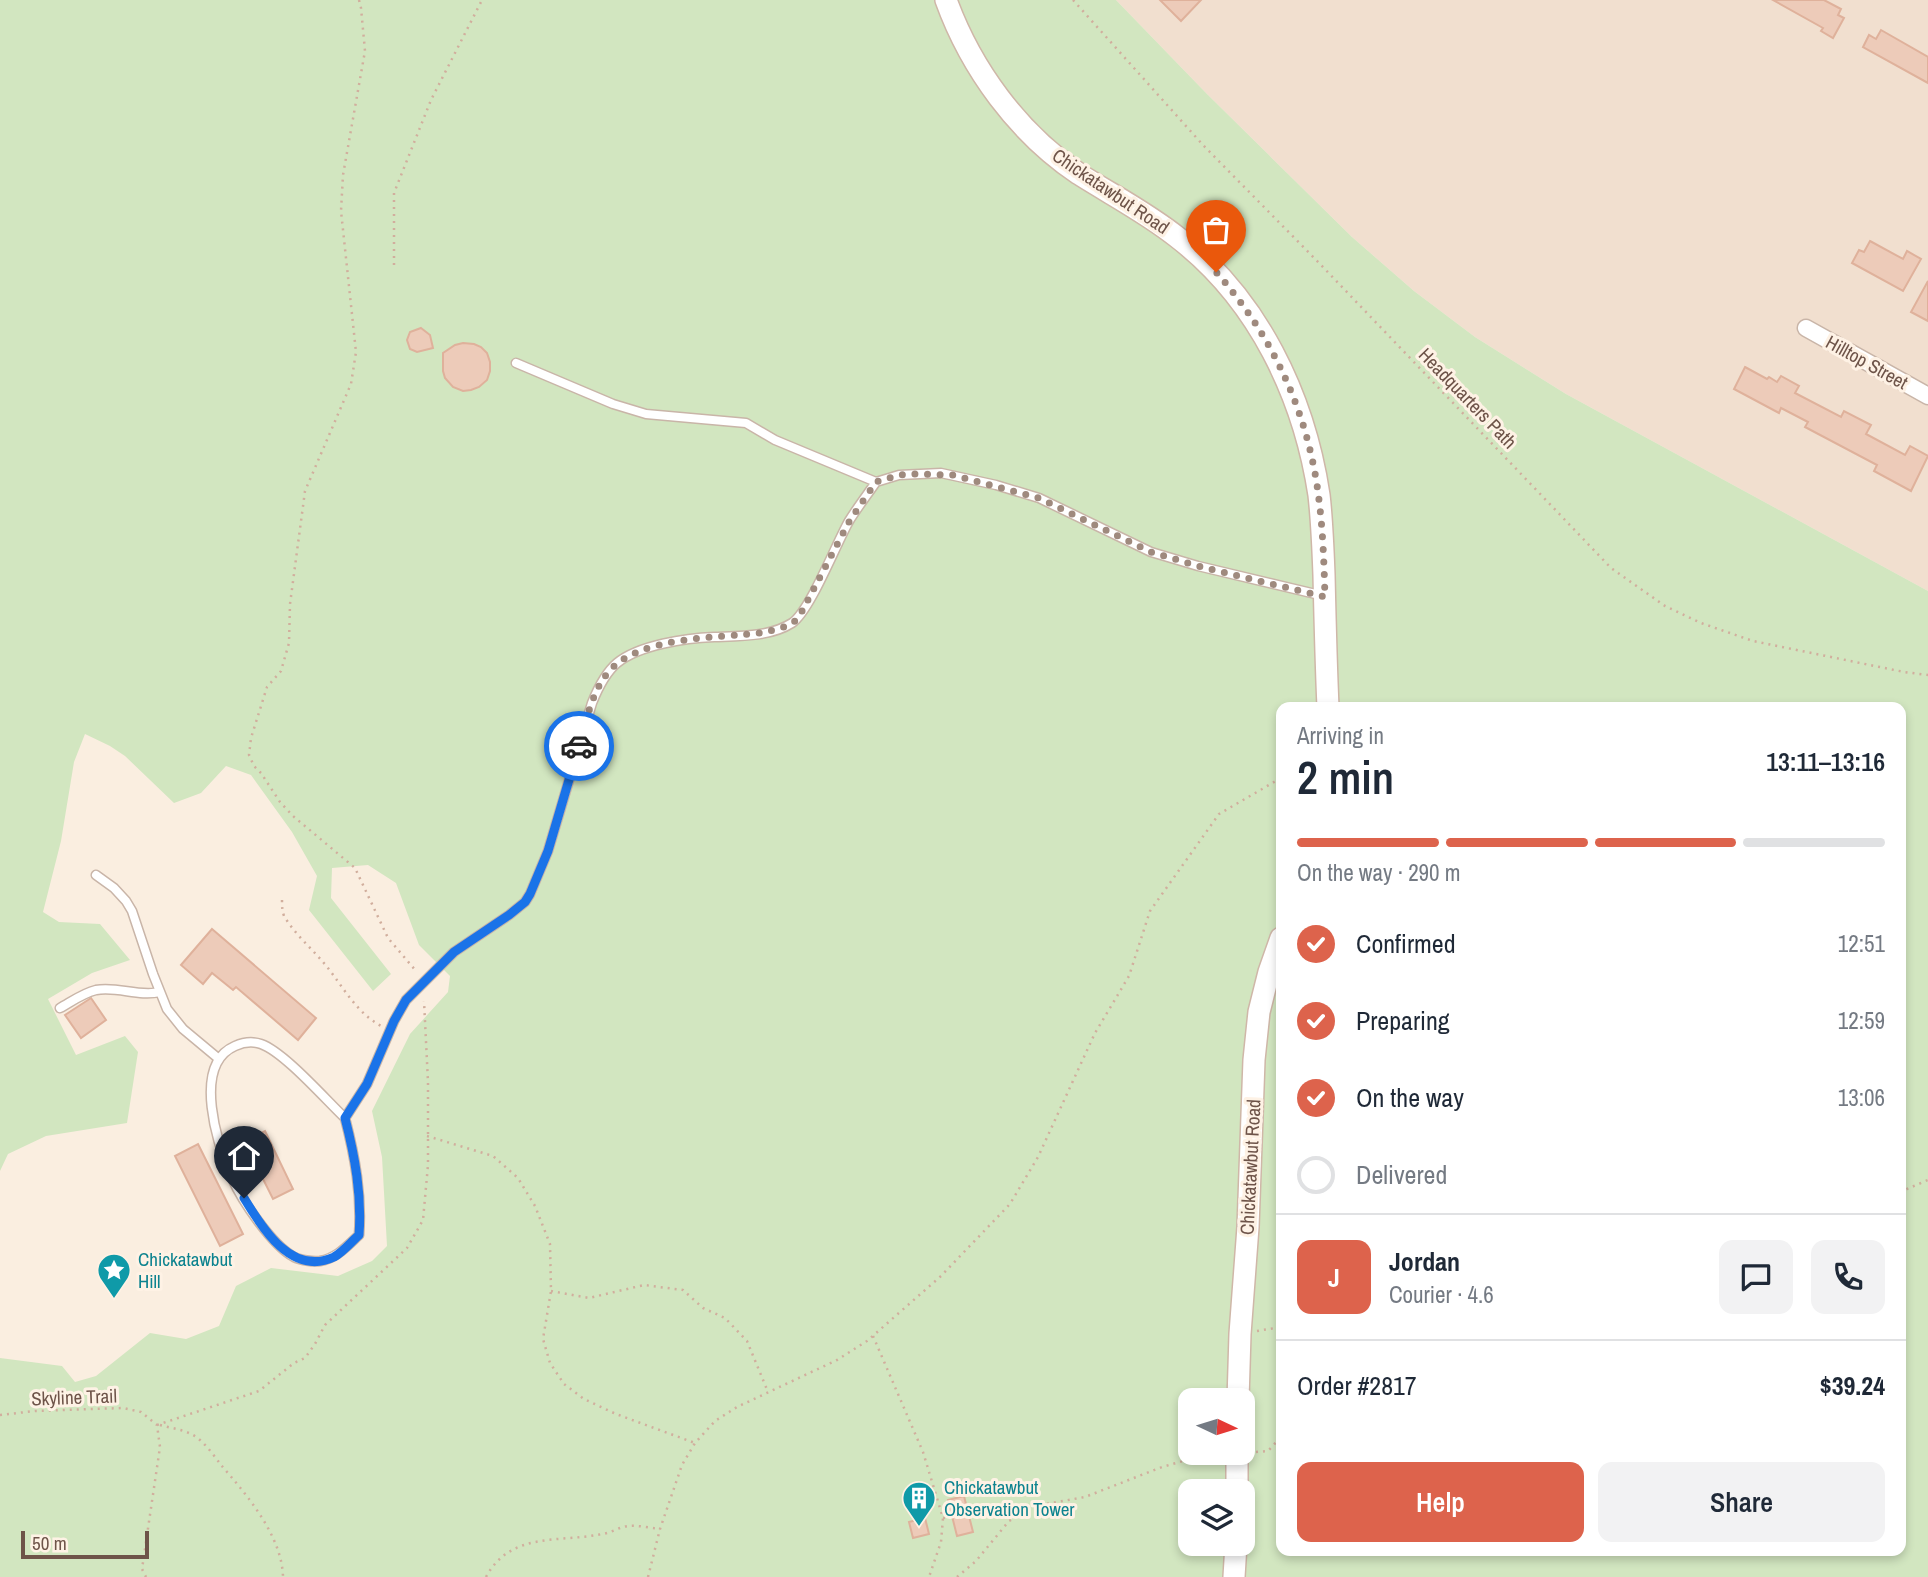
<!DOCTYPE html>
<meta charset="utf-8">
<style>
:root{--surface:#fff;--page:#f2f2f3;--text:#1f2937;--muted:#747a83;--line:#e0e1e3;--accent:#dd634c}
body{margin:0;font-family:"Archivo Narrow",sans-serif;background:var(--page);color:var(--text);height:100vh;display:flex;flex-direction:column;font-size:26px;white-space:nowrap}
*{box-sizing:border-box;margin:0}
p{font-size:23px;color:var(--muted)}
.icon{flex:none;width:38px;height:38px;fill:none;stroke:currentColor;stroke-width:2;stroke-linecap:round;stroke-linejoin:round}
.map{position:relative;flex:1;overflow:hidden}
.panel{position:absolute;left:1276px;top:702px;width:630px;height:854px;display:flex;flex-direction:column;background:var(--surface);border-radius:14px;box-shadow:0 4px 10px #0003}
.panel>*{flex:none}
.needle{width:46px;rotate:94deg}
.fabs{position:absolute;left:1178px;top:1388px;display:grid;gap:14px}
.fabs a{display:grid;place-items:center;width:77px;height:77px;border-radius:14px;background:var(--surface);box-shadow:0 4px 10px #0003;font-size:35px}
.scale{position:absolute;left:21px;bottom:18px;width:128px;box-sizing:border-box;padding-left:7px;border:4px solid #6e5449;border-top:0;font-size:19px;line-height:24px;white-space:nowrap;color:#6e5449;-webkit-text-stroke:5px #fef2e5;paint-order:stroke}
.pin{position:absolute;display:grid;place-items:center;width:60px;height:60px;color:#fff;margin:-72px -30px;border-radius:50% 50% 50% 0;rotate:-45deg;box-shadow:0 0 7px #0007}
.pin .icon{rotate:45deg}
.courier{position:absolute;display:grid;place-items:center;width:70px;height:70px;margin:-35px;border:5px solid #1a73e8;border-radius:50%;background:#fff;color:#222;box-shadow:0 2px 9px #0007}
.head em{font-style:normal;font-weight:600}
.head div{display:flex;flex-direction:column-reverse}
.head{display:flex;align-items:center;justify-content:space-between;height:119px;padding:0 21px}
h1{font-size:46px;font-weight:600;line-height:52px}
.bar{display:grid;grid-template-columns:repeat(4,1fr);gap:10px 7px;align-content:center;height:84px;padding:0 21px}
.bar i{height:9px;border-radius:5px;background:var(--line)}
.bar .selected{background:var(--accent)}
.bar p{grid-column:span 4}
.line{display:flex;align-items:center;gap:18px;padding:0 21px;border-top:2px solid var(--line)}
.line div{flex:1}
.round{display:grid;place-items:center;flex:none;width:74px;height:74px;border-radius:14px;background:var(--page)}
ol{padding:0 21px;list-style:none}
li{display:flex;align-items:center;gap:21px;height:77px}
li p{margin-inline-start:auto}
li .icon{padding:7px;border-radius:50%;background:var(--accent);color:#fff;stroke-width:4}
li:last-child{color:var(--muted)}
li i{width:38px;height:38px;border:4px solid var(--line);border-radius:50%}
.cta{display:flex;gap:14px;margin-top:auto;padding:14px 21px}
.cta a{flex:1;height:80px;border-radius:14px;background:var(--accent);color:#fff;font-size:28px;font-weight:600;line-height:80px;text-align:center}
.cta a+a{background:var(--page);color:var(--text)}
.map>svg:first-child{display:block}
.residential{fill:#f1dfcf}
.green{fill:#d2e6c0;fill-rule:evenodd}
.building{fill:#edcbb9;stroke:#dfb19b;stroke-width:2}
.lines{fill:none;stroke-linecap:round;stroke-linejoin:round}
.service-casing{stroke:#c9b5a8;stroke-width:11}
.minor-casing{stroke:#c9b5a8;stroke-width:19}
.secondary-casing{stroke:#cfb7a8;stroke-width:24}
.path{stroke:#d1ae9d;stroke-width:2.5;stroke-dasharray:2 5;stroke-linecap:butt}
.service{stroke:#fff;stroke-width:8}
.minor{stroke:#fff;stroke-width:16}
.secondary{stroke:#fff;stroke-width:21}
.done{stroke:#9f8a7e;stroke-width:7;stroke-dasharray:0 12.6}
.route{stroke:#1a73e8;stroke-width:9}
.labels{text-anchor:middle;stroke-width:6;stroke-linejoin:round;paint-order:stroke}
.street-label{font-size:19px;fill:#6e5449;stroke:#fef2e5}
.culture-label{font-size:19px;fill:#0d838f;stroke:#fef2e5;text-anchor:start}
</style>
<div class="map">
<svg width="1928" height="1577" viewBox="0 0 1928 1577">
<rect width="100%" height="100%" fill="#faeee0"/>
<!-- residential -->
<path class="residential" d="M1116,0H1928V591L1566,394L1475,337L1414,291L1352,237L1207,94Z"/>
<!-- green -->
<path class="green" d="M0,0H1116L1207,94L1352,237L1414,291L1475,337L1566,394L1928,591V1577H0V1358L62,1366L75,1382L96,1376L150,1333L186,1339L219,1326L236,1286L271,1268L338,1276L372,1261L387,1246L382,1157L372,1111L410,1034L448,992L450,976L419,945L396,883L368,865L332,868L331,898L391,974L373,991L309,910L317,876L292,832L251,775L226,766L201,793L174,803L125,756L110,746L85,734L74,762L61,841L43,912L59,922L100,924L130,960L92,973L48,999L76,1055L125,1036L138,1052L127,1123L46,1136L8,1154L0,1171ZM1281,707H1900V1550H1281ZM1190,1400H1242V1452H1190ZM1190,1491H1242V1544H1190Z"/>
<!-- building -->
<path class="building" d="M1160,0H1201L1181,21Z
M1773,0H1824L1841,9L1838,15L1844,18L1833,38L1821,31L1823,28Z
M1881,30L1928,57V83L1863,47L1869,35L1876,39Z
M1870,241L1903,259L1907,251L1921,259L1903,291L1852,263L1859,250L1864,252Z
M1928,281V321L1911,312Z
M421,328L430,335L433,348L417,352L410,349L407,340L410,332Z
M463,343L474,344L481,347L487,353L490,362V371L487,380L479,387L471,390L463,391L453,387L445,378L443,371V353L455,345Z
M1745,367L1767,379L1769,377L1777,382L1781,376L1799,386L1795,393L1841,417L1844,411L1871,425L1866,434L1905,455L1910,446L1928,456L1911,491L1874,471L1877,465L1805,427L1808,422L1781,408L1779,413L1734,389Z
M212,929L316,1018L298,1040L236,987L233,990L212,973L203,984L181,965Z
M91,998L106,1020L81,1038L65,1015Z
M265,1131L293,1189L273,1199L244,1141Z
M198,1144L243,1234L220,1246L175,1156Z
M964,1496L973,1532L957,1536L948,1500Z
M925,1518L929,1534L913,1538L909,1522Z"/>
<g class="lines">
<defs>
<path id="service" d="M516,363L613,404L646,414L746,423L775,440L876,482L899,475L941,473L996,485L1039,498L1151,552L1198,566L1324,596
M96,875L114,888L126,901L132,911L153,974L167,1009L183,1029L219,1059
M60,1008C71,1002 83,993 96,990C118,986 138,997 160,992
M345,1118C355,1157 362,1195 359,1235C347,1246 337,1258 320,1261C313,1262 300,1260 294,1257C272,1245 242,1201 232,1178C218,1146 191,1065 235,1046C244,1042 252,1041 261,1044C284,1052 325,1099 345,1118L367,1084L394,1021L406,1000L454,952L509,915L525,902L530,894L548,851L592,703C598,688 605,673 617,663C639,645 686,638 714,637C739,636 770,637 792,623C810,611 836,544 849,521C857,508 867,495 876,482"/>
<path id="minor" d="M1806,328L1928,396"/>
<path id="secondary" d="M946,0C971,69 1018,133 1079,174C1112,195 1147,213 1177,237C1258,299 1304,396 1319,495C1322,521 1323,548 1324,575C1325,619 1326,663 1328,707
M1238,1400L1240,1334L1248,1227L1254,1060L1259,1012L1269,972L1281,938
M1237,1491V1452
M1234,1577L1236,1544"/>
</defs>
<!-- service casing -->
<use href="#service" class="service-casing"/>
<!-- minor casing -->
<use href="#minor" class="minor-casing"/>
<!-- secondary casing -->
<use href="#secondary" class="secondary-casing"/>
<!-- path -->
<path class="path" d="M359,0L361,8L365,51L343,175L341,211L356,352L351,384L305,491L290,604L289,643L281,671L267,687L251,738L249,755L254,766L261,773L280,802L293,816L355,868L388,938L416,971
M1073,0L1203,145L1321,265L1611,568L1665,606L1701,623L1753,641L1904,672L1928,675
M394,265V193L431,100L482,0
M282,900C282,906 282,910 284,916C294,933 310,947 323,962C342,984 354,1011 381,1026
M427,1136L493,1156L518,1178L535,1206L550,1244L551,1291L543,1339L550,1363L564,1384L584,1399L616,1414L695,1443
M1900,1192L1928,1180
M1900,1252V1266
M551,1291L589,1298L644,1285L683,1290L703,1308L725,1318L747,1341L768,1392
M1257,1331L1281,1327
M873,1336L923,1452L943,1518L941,1542L929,1577
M0,1415L35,1411L123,1408L141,1412L157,1425L160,1447L142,1569L146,1577
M157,1425L259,1391L294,1363L305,1358L315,1344L325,1325L407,1248L423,1220L428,1165V1082L424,1001
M160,1425C174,1429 189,1430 200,1440C208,1447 215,1457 221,1465C247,1495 282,1536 283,1577
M1256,1452L1268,1451L1281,1437
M943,1518L1035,1506L1085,1497L1162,1467L1194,1458L1217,1454
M486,1577C511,1531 559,1543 602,1534C611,1533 619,1527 628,1526C638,1525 650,1528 660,1529
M648,1577L660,1529L682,1465L695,1443L715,1421L737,1407L837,1360L867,1341L941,1276L1010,1204L1038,1157L1095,1033L1129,976L1150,911L1219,814L1281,778
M957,1577L976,1561L1009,1521L1032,1508"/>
<!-- service -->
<use href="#service" class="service"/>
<!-- minor -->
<use href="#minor" class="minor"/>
<!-- secondary -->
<use href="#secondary" class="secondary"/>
</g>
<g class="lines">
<!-- done -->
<path class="done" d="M579,746C586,722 591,695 606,675C637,634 720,639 766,632L784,627L794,622L800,615L850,520L876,482L899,475L913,474L953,475L1039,498L1151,552L1198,566L1325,597C1324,564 1323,532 1319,500C1309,414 1273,336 1216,272"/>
<!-- route -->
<path class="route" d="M244,1198C262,1228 292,1277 334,1257C343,1252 351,1242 359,1235C362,1195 355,1157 345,1118L367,1084L394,1021L406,1000L454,952L509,915L525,902L530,894L548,851L579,746"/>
</g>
<!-- icons -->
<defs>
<symbol id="sight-pin" viewBox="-11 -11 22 30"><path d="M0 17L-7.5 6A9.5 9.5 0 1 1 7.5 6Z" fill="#0f9aa8" stroke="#fef2e5"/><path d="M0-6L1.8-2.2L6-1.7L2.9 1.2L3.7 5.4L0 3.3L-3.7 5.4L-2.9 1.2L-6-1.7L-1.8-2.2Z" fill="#fff"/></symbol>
<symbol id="building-pin" viewBox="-11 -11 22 30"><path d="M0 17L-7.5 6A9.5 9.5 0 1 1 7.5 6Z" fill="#0f9aa8" stroke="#fef2e5"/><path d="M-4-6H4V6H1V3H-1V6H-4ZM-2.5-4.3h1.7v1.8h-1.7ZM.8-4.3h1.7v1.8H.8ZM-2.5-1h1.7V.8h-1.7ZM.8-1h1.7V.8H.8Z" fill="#fff"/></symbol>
</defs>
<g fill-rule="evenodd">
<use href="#sight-pin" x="95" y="1251" width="38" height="52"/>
<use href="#building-pin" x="900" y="1479" width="38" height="52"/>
</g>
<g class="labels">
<!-- street labels -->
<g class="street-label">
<text transform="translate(1111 191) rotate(34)" y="7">Chickatawbut Road</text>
<text transform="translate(1867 362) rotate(29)" y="7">Hilltop Street</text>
<text transform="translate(1468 398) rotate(46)" y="7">Headquarters Path</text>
<text transform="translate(1250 1167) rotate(-87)" y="7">Chickatawbut Road</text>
<text transform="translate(74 1397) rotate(-2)" y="7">Skyline Trail</text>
</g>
<!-- culture labels -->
<g class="culture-label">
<text x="138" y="1266">Chickatawbut<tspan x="138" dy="22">Hill</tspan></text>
<text x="944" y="1494">Chickatawbut<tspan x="944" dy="22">Observation Tower</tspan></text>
</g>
</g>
</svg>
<div class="fabs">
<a><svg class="needle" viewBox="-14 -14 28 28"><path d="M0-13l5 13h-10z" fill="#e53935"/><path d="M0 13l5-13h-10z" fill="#747a83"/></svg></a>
<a><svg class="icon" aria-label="layers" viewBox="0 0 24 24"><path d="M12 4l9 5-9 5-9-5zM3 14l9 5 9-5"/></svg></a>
</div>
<div class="scale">50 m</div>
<div class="pin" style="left:1216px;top:272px;background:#ea580c"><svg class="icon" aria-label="bag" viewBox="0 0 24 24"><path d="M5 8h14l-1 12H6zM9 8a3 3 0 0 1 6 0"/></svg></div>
<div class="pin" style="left:244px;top:1198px;background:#1f2937"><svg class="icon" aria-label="home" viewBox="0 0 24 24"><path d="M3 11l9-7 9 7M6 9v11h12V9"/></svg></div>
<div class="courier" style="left:579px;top:746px"><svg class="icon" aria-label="car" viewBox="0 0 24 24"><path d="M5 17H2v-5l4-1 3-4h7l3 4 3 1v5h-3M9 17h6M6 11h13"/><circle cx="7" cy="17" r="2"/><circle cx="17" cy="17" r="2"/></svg></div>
<section class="panel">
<div class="head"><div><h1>2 min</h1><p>Arriving in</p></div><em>13:11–13:16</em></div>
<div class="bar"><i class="selected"></i><i class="selected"></i><i class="selected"></i><i></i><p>On the way · 290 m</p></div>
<ol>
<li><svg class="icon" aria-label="check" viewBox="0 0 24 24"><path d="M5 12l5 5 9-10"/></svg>Confirmed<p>12:51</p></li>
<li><svg class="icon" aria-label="check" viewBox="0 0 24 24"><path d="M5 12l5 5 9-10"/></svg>Preparing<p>12:59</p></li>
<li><svg class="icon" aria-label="check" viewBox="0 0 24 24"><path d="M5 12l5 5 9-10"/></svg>On the way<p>13:06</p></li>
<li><i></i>Delivered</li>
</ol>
<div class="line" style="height:126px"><b class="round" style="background:var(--accent);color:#fff">J</b><div><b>Jordan</b><p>Courier · 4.6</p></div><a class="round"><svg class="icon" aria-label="chat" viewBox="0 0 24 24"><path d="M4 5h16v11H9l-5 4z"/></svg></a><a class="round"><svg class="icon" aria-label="phone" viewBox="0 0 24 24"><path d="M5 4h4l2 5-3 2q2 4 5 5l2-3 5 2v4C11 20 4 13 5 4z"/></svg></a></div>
<div class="line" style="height:91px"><div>Order #2817</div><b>$39.24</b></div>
<div class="cta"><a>Help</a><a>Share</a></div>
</section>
</div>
